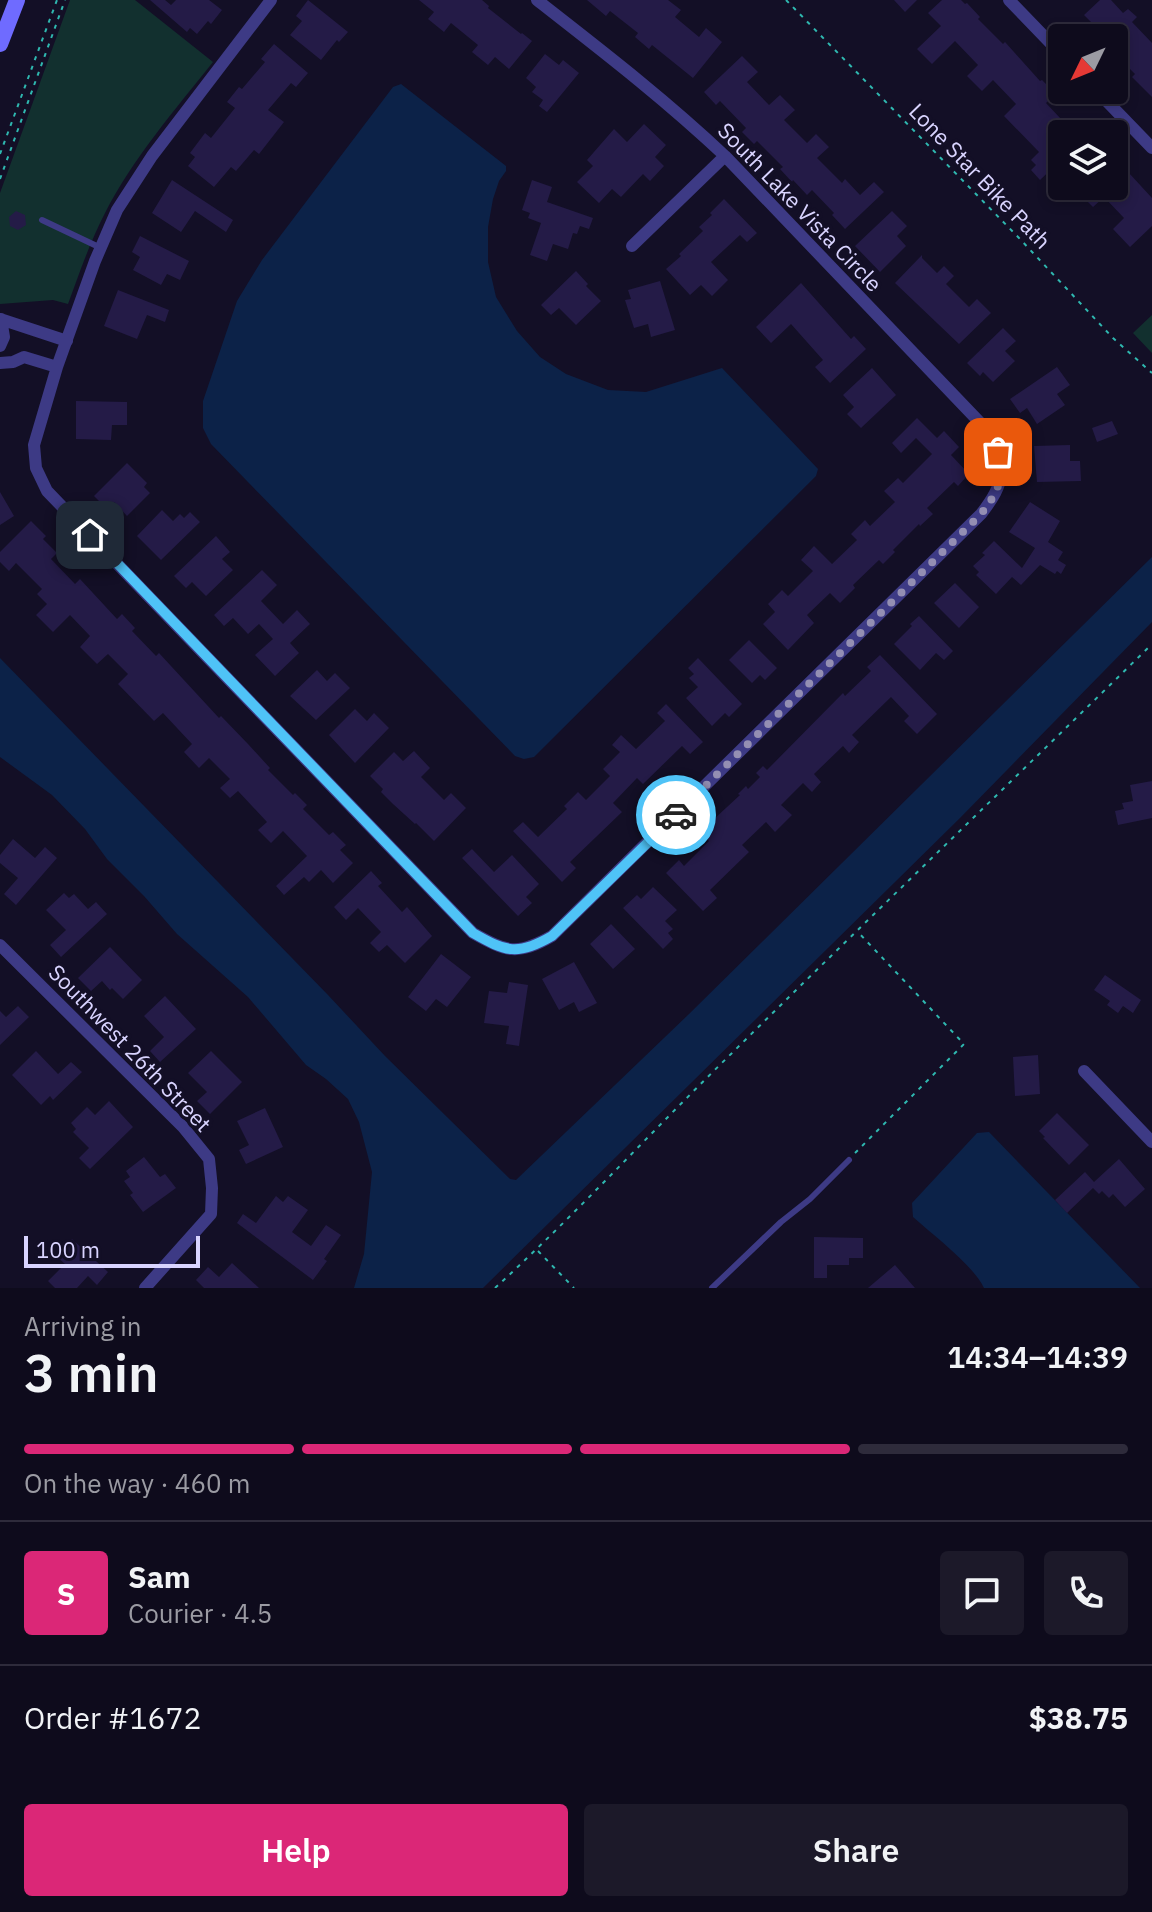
<!DOCTYPE html>
<meta charset="utf-8">
<style>
:root{--surface:#0e0b1c;--page:#1c1929;--text:#f1f3f6;--muted:#9b9ba3;--line:#2e2b3b;--accent:#db2777}
body{margin:0;font-family:"IBM Plex Sans",sans-serif;background:var(--page);color:var(--text);height:100vh;display:flex;flex-direction:column;font-size:30px;white-space:nowrap}
*{box-sizing:border-box;margin:0}
p{font-size:26px;color:var(--muted)}
.icon{flex:none;width:44px;height:44px;fill:none;stroke:currentColor;stroke-width:2;stroke-linecap:round;stroke-linejoin:round}
.map{position:relative;height:1288px;overflow:hidden}
.side{display:flex;flex-direction:column;background:var(--surface);flex:1}
.side>*{flex:none}
.needle{width:52px;rotate:227deg}
.tools{position:absolute;left:1048px;top:24px;display:grid;gap:16px}
.tools a{display:grid;place-items:center;width:80px;height:80px;border-radius:8px;background:var(--surface);box-shadow:0 4px 12px #0003,0 0 0 2px var(--line);font-size:40px}
.scale{position:absolute;left:24px;bottom:20px;width:176px;box-sizing:border-box;padding-left:8px;border:4px solid #d9d4ff;border-top:0;font-size:22px;line-height:28px;white-space:nowrap;color:#d9d4ff;-webkit-text-stroke:6px #130f26;paint-order:stroke}
.pin{position:absolute;display:grid;place-items:center;width:68px;height:68px;color:#fff;margin:-34px;border-radius:16px;box-shadow:0 4px 12px #0006}
.courier{position:absolute;display:grid;place-items:center;width:80px;height:80px;margin:-40px;border:6px solid #4fc3f7;border-radius:50%;background:#fff;color:#222;box-shadow:0 2px 10px #0007}
.headline em{font-style:normal;font-weight:600}
.headline div{display:flex;flex-direction:column-reverse}
.headline{display:flex;align-items:center;justify-content:space-between;height:136px;padding:0 24px}
h1{font-size:52px;font-weight:600;line-height:60px}
.bar{display:grid;grid-template-columns:repeat(4,1fr);gap:12px 8px;align-content:center;height:96px;padding:0 24px}
.bar i{height:10px;border-radius:6px;background:var(--line)}
.bar .current{background:var(--accent)}
.bar p{grid-column:span 4}
.line{display:flex;align-items:center;gap:20px;padding:0 24px;border-top:2px solid var(--line)}
.line div{flex:1}
.round{display:grid;place-items:center;flex:none;width:84px;height:84px;border-radius:8px;background:var(--page)}
.cta{display:flex;gap:16px;margin-top:auto;padding:16px 24px}
.cta a{flex:1;height:92px;border-radius:8px;background:var(--accent);color:#fff;font-size:32px;font-weight:600;line-height:92px;text-align:center}
.cta a+a{background:var(--page);color:var(--text)}
.map>svg:first-child{display:block}
.green{fill:#12302f}
.water{fill:#0c2248}
.building{fill:#241b47}
.lines{fill:none;stroke-linecap:round;stroke-linejoin:round}
.path{stroke:#2fb8b0;stroke-width:2;stroke-dasharray:4 6;stroke-linecap:butt}
.lane{stroke:#3d3a85;stroke-width:6}
.street{stroke:#3d3a85;stroke-width:12}
.secondary{stroke:#6f6bff;stroke-width:16}
.done{stroke:#948fb3;stroke-width:8;stroke-dasharray:0 14.4}
.route{stroke:#4fc3f7;stroke-width:10}
.labels{text-anchor:middle;stroke-width:7;stroke-linejoin:round;paint-order:stroke}
.street-label{font-size:22px;fill:#d9d4ff;stroke:#130f26}
</style>
<div class="map">
<svg width="1152" height="1288" viewBox="0 0 1152 1288">
<rect width="100%" height="100%" fill="#130f26"/>
<!-- green -->
<path class="green" d="M70,0H135L213,62C175,110 133,158 105,213C90,242 79,274 68,304L53,300L0,304V193Z
M1152,315V353L1133,333Z"/>
<!-- water -->
<path class="water" d="M401,84L506,166V171L499,181L493,199L488,227V262L496,297L517,331L540,357L566,374L608,390L646,392L722,368L818,469L816,476L534,757L524,759L515,756L211,444L203,428V401L237,301L262,260L393,87Z
M1152,557V622L960,818L483,1288H354L364,1254L372,1172L359,1122L348,1099L326,1079L306,1065L248,997L177,934L144,896L107,859L85,829L52,795L0,757V658L328,995L385,1056L510,1179L516,1180L689,1014Z
M989,1132L1140,1288H984C974,1266 932,1234 913,1217L912,1203L977,1133Z"/>
<!-- building -->
<path class="building" d="M150,0H165L171,5L176,0H209L222,10L211,24L208,21L197,34L190,28L187,32Z
M308,0L348,32L339,42L337,40L321,60L290,35L302,21L296,16Z
M419,0H482L489,6L488,8L521,34L522,33L532,41L509,69L495,57L488,65L472,52L478,45L451,23L444,32L428,19L434,12Z
M587,0H668L681,10L675,17L699,37L706,28L722,42L693,78L652,45L649,49L635,37L638,33L610,11L606,16Z
M894,0H917L905,12Z
M942,0H961L965,4L967,3L980,17L978,19L1003,44L1005,42L1040,81L1042,80L1056,94L1046,103L1075,134H1062V159L1040,180L1031,170L1036,165L1031,160L1039,152L1004,116L1016,104L993,80L982,91L967,76L978,65L955,41L932,64L917,49L941,26L928,13Z
M1100,0H1111L1123,13L1128,9L1137,17L1132,22L1152,43V97L1132,77L1135,74L1114,53V38H1095L1101,32L1084,15Z
M274,44L308,73L296,87L291,83L268,110L284,122L259,154L254,150L236,171L231,167L214,187L188,166L195,157L190,153L205,133L211,138L235,108L227,102L239,87L242,89L265,62L261,59Z
M545,54L559,65L563,60L579,73L547,112L539,106L543,100L532,92L536,87L526,78Z
M742,56L758,72L747,82L769,105L780,95L795,110L784,120L807,143L816,134L829,147L817,158L842,183L845,179L860,195L874,182L884,192L845,229L832,215L834,213L812,190L807,195L793,180L792,182L780,169L783,167L757,141L754,144L742,132L746,128L720,101L716,105L704,92Z
M644,124L666,145L655,157L664,166L650,181L643,174L621,197L612,189L599,203L577,182L593,166L587,160L614,129L627,142Z
M1114,154L1130,171L1129,173L1152,198V226L1130,247L1113,229L1124,218L1104,197L1093,207L1079,193L1086,186H1114Z
M172,180L233,220L226,232L195,211L181,232L152,213Z
M532,180L552,187L547,202L593,218L589,229L580,226L577,234L573,233L568,249L553,244L547,261L530,255L541,223L528,218L530,213L522,210Z
M724,199L757,233L747,242L740,235L711,262L728,280L712,296L701,285L690,295L666,269L681,256L679,254L703,231L699,227L712,215L710,213Z
M16,211L25,215L26,225L18,230L10,226L9,217Z
M892,211L907,226L897,236L906,246L880,272L855,246Z
M140,236L189,261L180,280L167,274L161,285L133,270L140,257L132,252Z
M922,255V258L937,273L944,266L954,276L946,284L969,307L977,299L991,313L959,344L895,283Z
M576,271L588,284L586,286L601,301L576,325L559,308L551,315L541,305Z
M660,281L675,330L651,337L648,324L634,328L625,300L631,299L628,290Z
M801,283L851,339L854,336L866,349L830,383L815,367L823,360L791,324L771,343L756,327Z
M118,290L169,310L165,322L147,315L137,339L104,326Z
M1003,328L1016,341L1005,351L1015,361L993,382L983,372L980,376L967,363Z
M1057,367L1070,385L1057,394L1065,405L1037,424L1027,408L1020,413L1010,399Z
M872,368L896,395L861,428L847,414L854,407L843,395Z
M76,401L127,402V425H112L111,440L76,439Z
M917,418L937,438L944,431L959,447L951,455L969,474L958,486L954,482L927,508L933,514L920,526L919,524L893,550L895,552L883,564L879,560L853,585L855,588L840,603L830,593L807,615L814,623L788,650L763,624L775,612L768,604L782,590L788,596L813,571L801,560L814,546L832,564L857,540L851,534L865,520L870,526L895,502L884,491L898,478L903,483L932,454L916,438L901,453L892,443Z
M1112,421L1118,434L1097,442L1092,428Z
M1070,445V461H1080L1081,481L1037,482L1034,446Z
M127,463L147,483L144,487L150,493L127,516L114,502L107,509L94,496Z
M0,492L14,516L0,525Z
M1030,502L1060,521L1048,542L1063,552L1058,560L1066,565L1061,574L1057,571L1055,574L1040,565L1021,585L1012,577L996,594L976,575L979,572L973,566L985,555L982,553L994,541L1022,568L1035,548L1009,532Z
M162,510L173,521L180,514L184,518L190,512L200,522L161,560L137,536Z
M31,521L46,536L43,539L57,553L51,559L75,584L80,579L117,619L122,614L135,628L132,631L156,656L159,653L219,718L221,716L248,744L270,768L268,770L293,795L295,793L307,805L303,809L329,835L333,832L346,845L340,850L353,863L333,883L321,870L309,882L304,877L284,895L276,886L307,856L283,831L271,843L258,830L267,822L238,791L230,798L220,788L230,779L209,758L199,768L184,752L192,744L163,713L154,721L118,684L128,674L108,654L97,664L80,647L90,636L70,615L53,632L36,615L47,604L37,594L42,589L16,563L9,571L0,562V552Z
M216,536L230,552L222,559L233,570L206,596L192,582L186,588L174,576Z
M262,570L277,585L261,601L283,624L297,610L310,624L290,643L299,653L275,676L255,655L273,639L259,624L248,634L233,618L224,626L214,615Z
M955,583L979,607L959,628L934,603Z
M919,616L953,651L944,660L936,653L920,670L894,644L912,626L910,624Z
M749,640L777,668L765,680L760,675L752,683L729,660Z
M880,655L937,714L917,734L904,721L909,716L891,697L852,735L859,742L849,753L843,746L814,774L821,782L812,792L803,783L781,805L792,815L775,832L766,822L742,845L749,852L710,890L717,898L703,911L666,873L679,860L684,866L709,841L700,832L740,795L738,794L746,786L748,789L760,777L756,773L763,766L767,770L843,693L845,696L871,671L867,667Z
M698,658L742,704L729,717L725,713L712,726L686,698L698,687L689,678L694,674L688,668Z
M317,670L327,681L335,673L350,688L316,720L290,696Z
M666,704L703,742L690,754L682,746L643,784L637,778L613,803L622,812L570,862L576,868L562,882L513,831L523,822L538,837L567,809L564,806L578,792L586,800L610,776L603,769L620,752L612,745L621,735L636,749L665,721L657,713Z
M355,709L367,721L374,713L389,728L355,763L329,735Z
M414,751L430,768L421,777L444,800L451,793L466,808L434,841L416,823L415,824L393,804L381,792L383,789L370,776L394,752L403,761Z
M1152,781V818L1118,825L1115,811L1124,809L1122,803L1133,801L1130,785Z
M13,839L35,858L45,847L57,858L16,905L4,894L18,878L0,863V855Z
M472,849L494,872L512,855L539,884L526,897L532,903L518,916L462,858Z
M371,871L382,883L378,886L402,912L407,907L432,936L405,963L387,945L379,952L370,943L381,932L358,908L346,920L334,907Z
M653,887L677,910L665,921L673,929L668,933L673,939L663,949L623,908L637,895L641,899Z
M64,893L69,898L74,894L88,909L96,902L107,914L61,957L50,945L66,930L46,910Z
M611,924L635,949L613,969L590,944Z
M110,947L142,980L123,999L112,988L110,990L102,981L91,991L78,978Z
M441,954L471,977L447,1007L436,999L426,1011L408,997Z
M574,962L597,1003L579,1012L574,1002L559,1010L542,979Z
M1105,975L1141,1000L1133,1013L1123,1006L1118,1013L1107,1005L1110,1001L1094,990Z
M509,982L528,985L519,1046L506,1044L509,1026L484,1023L489,991L507,993Z
M165,996L196,1029L160,1062L150,1051L164,1037L144,1016Z
M18,1006L29,1017L0,1045V1011L6,1017Z
M36,1051L58,1074L71,1062L82,1072L53,1100L50,1096L41,1105L12,1075Z
M211,1051L242,1082L210,1114L197,1101L207,1092L188,1073Z
M1038,1055L1040,1094L1015,1096L1013,1057Z
M109,1101L133,1127L90,1169L79,1158L89,1148L73,1132L76,1129L71,1123L87,1107L95,1115Z
M265,1108L283,1147L246,1164L239,1150L249,1145L237,1121Z
M1057,1113L1089,1145L1069,1165L1043,1138L1045,1137L1039,1131Z
M144,1157L160,1177L165,1174L176,1188L143,1212L130,1195L133,1193L124,1181L130,1177L126,1171Z
M1119,1159L1145,1189L1125,1207L1113,1194L1109,1198L1102,1191L1099,1194L1093,1188L1067,1213L1055,1200L1085,1172L1094,1182Z
M276,1196L283,1202L288,1196L308,1210L292,1232L311,1246L326,1225L341,1235L324,1259L327,1261L313,1280L237,1223L243,1214L256,1223Z
M814,1237L863,1238V1258H849V1265H827V1278H814Z
M72,1239L108,1272L97,1285L88,1276L77,1288H55L48,1281L65,1264L56,1256Z
M232,1263L259,1288H204L196,1280L208,1267L219,1277Z
M895,1265L915,1288H868Z"/>
<g class="lines">
<!-- path -->
<path class="path" d="M786,0L1019,238L1113,338L1152,373
M0,154L57,0
M0,179L65,0
M855,1153L964,1044L857,931
M538,1251L574,1288
M495,1288C577,1213 652,1131 731,1054C871,916 1012,781 1152,644"/>
<!-- lane -->
<path class="lane" d="M42,220L101,248
M712,1288L781,1222L810,1199L849,1160"/>
<!-- street -->
<path class="street" d="M271,0L152,156L117,210L95,261L57,367L34,445L36,468L47,491L473,933C507,952 517,956 552,936L981,514C1006,482 1007,468 988,431L725,156C666,100 601,50 537,0
M1009,0L1062,55
M1096,90L1152,148
M632,246L725,156
M0,319L67,341
M0,346L4,337L1,319
M0,363L13,362L24,357L57,367
M0,945L183,1127L209,1159L212,1188L211,1214L145,1288
M1084,1071L1152,1142"/>
<!-- secondary -->
<path class="secondary" d="M0,44L17,0"/>
</g>
<g class="lines">
<!-- done -->
<path class="done" d="M676,815L981,514C998,492 1004,480 998,452"/>
<!-- route -->
<path class="route" d="M90,535L473,933C506,952 518,956 552,936L676,815"/>
</g>
<g class="labels">
<!-- street labels -->
<g class="street-label">
<text transform="translate(980 176) rotate(46)" y="8">Lone Star Bike Path</text>
<text transform="translate(800 207) rotate(46)" y="8">South Lake Vista Circle</text>
<text transform="translate(130 1048) rotate(46)" y="8">Southwest 26th Street</text>
</g>
</g>
</svg>
<div class="tools">
<a><svg class="needle" viewBox="-14 -14 28 28"><path d="M0-13l5 13h-10z" fill="#e53935"/><path d="M0 13l5-13h-10z" fill="#9b9ba3"/></svg></a>
<a><svg class="icon" aria-label="layers" viewBox="0 0 24 24"><path d="M12 4l9 5-9 5-9-5zM3 14l9 5 9-5"/></svg></a>
</div>
<div class="scale">100 m</div>
<div class="pin" style="left:998px;top:452px;background:#ea580c"><svg class="icon" aria-label="bag" viewBox="0 0 24 24"><path d="M5 8h14l-1 12H6zM9 8a3 3 0 0 1 6 0"/></svg></div>
<div class="pin" style="left:90px;top:535px;background:#1f2937"><svg class="icon" aria-label="home" viewBox="0 0 24 24"><path d="M3 11l9-7 9 7M6 9v11h12V9"/></svg></div>
<div class="courier" style="left:676px;top:815px"><svg class="icon" aria-label="car" viewBox="0 0 24 24"><path d="M5 17H2v-5l4-1 3-4h7l3 4 3 1v5h-3M9 17h6M6 11h13"/><circle cx="7" cy="17" r="2"/><circle cx="17" cy="17" r="2"/></svg></div>
</div>
<section class="side">
<div class="headline"><div><h1>3 min</h1><p>Arriving in</p></div><em>14:34–14:39</em></div>
<div class="bar"><i class="current"></i><i class="current"></i><i class="current"></i><i></i><p>On the way · 460 m</p></div>
<div class="line" style="height:144px"><b class="round" style="background:var(--accent);color:#fff">S</b><div><b>Sam</b><p>Courier · 4.5</p></div><a class="round"><svg class="icon" aria-label="chat" viewBox="0 0 24 24"><path d="M4 5h16v11H9l-5 4z"/></svg></a><a class="round"><svg class="icon" aria-label="phone" viewBox="0 0 24 24"><path d="M5 4h4l2 5-3 2q2 4 5 5l2-3 5 2v4C11 20 4 13 5 4z"/></svg></a></div>
<div class="line" style="height:104px"><div>Order #1672</div><b>$38.75</b></div>
<div class="cta"><a>Help</a><a>Share</a></div>
</section>
